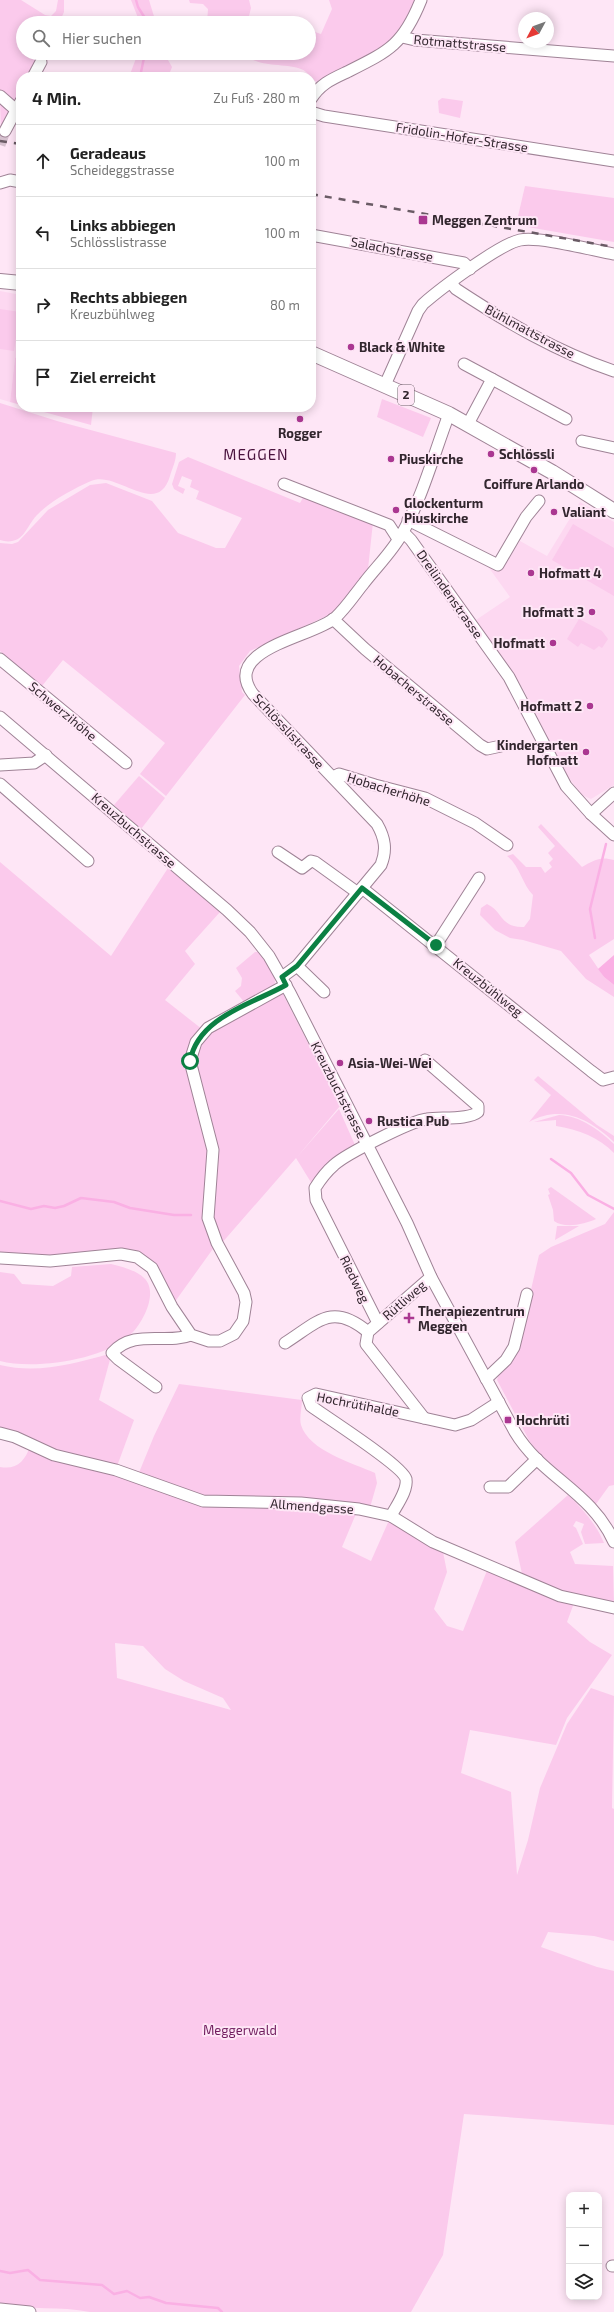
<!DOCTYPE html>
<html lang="de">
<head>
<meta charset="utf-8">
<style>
  :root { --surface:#fff; --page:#f6f6f6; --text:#222; --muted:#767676; --line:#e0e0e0 }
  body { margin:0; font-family:"Exo 2",sans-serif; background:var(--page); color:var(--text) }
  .controls { position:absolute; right:12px; bottom:12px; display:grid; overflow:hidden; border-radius:8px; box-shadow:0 2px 10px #0003 }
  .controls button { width:36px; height:36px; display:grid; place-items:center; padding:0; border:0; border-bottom:1px solid var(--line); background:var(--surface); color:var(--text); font:20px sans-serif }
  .compass { position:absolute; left:518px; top:12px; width:36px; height:36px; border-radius:50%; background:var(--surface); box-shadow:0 2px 10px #0003; rotate:229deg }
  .stop { position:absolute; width:12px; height:12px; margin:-9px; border:3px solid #0b8043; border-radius:50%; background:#fff }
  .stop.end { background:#0b8043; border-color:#fff; box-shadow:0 1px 4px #0008 }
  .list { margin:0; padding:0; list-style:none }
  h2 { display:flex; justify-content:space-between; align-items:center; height:52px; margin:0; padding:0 16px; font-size:17px }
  h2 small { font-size:13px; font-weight:400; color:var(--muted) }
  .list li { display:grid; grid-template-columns:26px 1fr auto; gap:12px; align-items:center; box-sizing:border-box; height:72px; padding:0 16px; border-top:1px solid var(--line) }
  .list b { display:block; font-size:15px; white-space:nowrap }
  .list p { margin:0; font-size:13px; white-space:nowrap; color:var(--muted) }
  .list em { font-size:13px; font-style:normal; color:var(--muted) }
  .icon { flex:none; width:22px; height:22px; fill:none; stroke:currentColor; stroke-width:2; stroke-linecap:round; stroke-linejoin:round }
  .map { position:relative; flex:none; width:614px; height:2312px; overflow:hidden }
  .search { position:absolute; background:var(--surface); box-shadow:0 2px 10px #0003; left:16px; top:16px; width:300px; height:44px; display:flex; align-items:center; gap:10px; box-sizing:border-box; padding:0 14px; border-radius:22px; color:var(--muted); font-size:15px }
  .panel { position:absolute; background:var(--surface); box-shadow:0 2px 10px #0003; left:16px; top:72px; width:300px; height:340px; border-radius:16px }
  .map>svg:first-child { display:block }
  .built { fill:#fdd8f1 }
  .green { fill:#fbcaec; fill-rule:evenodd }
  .water { fill:#fab0e4 }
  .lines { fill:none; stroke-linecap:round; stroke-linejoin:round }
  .stream { stroke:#fab0e4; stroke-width:2.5 }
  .minor-tunnel { stroke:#d5c0ce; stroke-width:11; stroke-dasharray:11 5.5; stroke-linecap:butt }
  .minor-casing { stroke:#9f8396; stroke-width:13 }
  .major-casing { stroke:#9f8396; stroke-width:16 }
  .minor { stroke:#fff; stroke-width:11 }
  .major { stroke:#fff; stroke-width:14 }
  .rail { stroke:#6a5b65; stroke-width:2.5; stroke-dasharray:7 7; stroke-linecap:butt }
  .route { stroke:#0b8043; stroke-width:5 }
  .poi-dot { fill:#aa3791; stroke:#fee6f6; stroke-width:1.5 }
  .labels { text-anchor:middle; stroke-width:4; stroke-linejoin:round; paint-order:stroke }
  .shield { fill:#fee6f6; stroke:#6f606a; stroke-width:1 }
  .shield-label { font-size:12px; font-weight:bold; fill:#32262e }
  .street-label { font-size:13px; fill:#32262e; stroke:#fee6f6 }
  .poi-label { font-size:13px; font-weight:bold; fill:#32262e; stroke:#fee6f6; text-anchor:start }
  .park-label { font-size:13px; fill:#701d5e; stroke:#fee6f6 }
  .quarter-label { font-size:15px; letter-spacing:1px; fill:#4a133e; stroke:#fee6f6 }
</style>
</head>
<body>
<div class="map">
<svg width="614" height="2312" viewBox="0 0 614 2312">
  <rect width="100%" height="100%" fill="#fee6f6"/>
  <g class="built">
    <polygon points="0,291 21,295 21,330 16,350 19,356 15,358 10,402 0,399"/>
    <polygon points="580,502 614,522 614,785 591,799 582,795 566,774 522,687 476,620 510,597 484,561 501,568 504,567 520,541 547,556"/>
  </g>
  <g class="green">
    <polygon points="0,0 21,0 45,15 51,16 56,11 58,0 64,0 64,12 59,23 23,23 23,53 42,53 30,77 21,77 21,97 13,104 0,93"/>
    <polygon points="131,0 149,0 156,23 140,23"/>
    <polygon points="189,0 249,0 251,8 249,16 244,16 241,19 241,23 207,23 208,9 203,4 190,3"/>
    <path d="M329,0H419L395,41L317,82C311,79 309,72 301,69C287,63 253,68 246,53H294L299,55L300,53H309V30L321,34L332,9Z"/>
    <polygon points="138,53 164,53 172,67 168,77 129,77"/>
    <polygon points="442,98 463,101 460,118 439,113 438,101"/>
    <polygon points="0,99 9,109 10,117 1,135"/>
    <polygon points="525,186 614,198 614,242 516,225"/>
    <polygon points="0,309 20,312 14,351 0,349"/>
    <polygon points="21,330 21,405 10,402 15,358 19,356 16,350"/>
    <polygon points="382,399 431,418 423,437 377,417"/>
    <path d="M0,403L57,421L176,453C176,461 172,469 170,476C157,519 117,470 91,481C73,489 50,501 37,515C30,522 26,534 18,539C12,542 6,542 0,540Z"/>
    <polygon points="26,407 93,407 91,425"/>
    <polygon points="188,457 300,503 304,496 373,522 368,569 333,613 250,651 239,666 242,692 245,695 166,796 140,774 165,743 63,660 42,686 0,651 0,543 12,544 18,542 48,510 90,485 106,483 152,501 178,533 216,548 225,548 242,518 196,499 199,491 190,487 192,480 182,476 178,486 185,489 183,494 174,489 172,484 179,462"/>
    <polygon points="573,524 614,548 614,596 552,560"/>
    <polygon points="579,619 602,631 608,639 602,648 599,646 594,650 581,643 578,647 567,639"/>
    <polygon points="139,776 165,798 141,829 114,805"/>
    <path d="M541,824L582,867C594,860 600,856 614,860V939L589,955L604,977L614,985V997L586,979L561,951L523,940L510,938L495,930L480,915L481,908L487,904C503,911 500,928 524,927L530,919L533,895C522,884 520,866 507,856L513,854L526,867H541L545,873L552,867L549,863L553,859L548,853L555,846L538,827Z"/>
    <polygon points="0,862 111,956 168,868 220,912 185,951 195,964 165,1000 207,1033 281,990 340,1106 297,1157 339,1109 355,1145 336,1157 312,1184 296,1158 221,1244 215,1246 174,1303 147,1259 0,1256"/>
    <path d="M255,952H258C264,960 279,976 274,986L245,1003L235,991L241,986L242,978L236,968Z"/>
    <path d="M538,1076L597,1125L614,1136V1142C590,1119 561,1104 529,1122L551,1095L534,1080Z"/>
    <path d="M559,1115C581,1116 599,1130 614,1144V1153C600,1138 578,1129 556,1126V1120L534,1122Z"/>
    <path d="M551,1187L596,1219C585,1224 565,1229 554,1221L553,1210L548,1195L550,1194L548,1189Z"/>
    <polygon points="614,1212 614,1485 609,1486 596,1504 539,1453 530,1442 497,1380 501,1367 521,1333 539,1255 551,1247 605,1224"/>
    <polygon points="557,1226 579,1226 555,1240"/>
    <path d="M111,1264C122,1267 136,1270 144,1278C160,1293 141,1326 128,1337C101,1360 34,1370 0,1361V1272L14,1274L22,1284L53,1286L71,1276L72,1267Z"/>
    <path d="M109,1354L111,1356L99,1400L134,1420L116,1469L60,1454L0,1432V1365C37,1374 73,1364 109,1354Z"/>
    <path d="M179,1384L302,1400C302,1408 299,1418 301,1425C309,1451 353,1463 375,1473L377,1483L369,1511L358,1509L342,1547L371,1561L390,1518L443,1552L447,1572L434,1609L447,1626L463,1631L488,1568L574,1603L567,1622L590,1642L612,1655L567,1718L556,1745L470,1730L461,1773L511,1792L517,1875L528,1840L540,1788L567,1724L591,1688L614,1696L612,1808L614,1809V1941L594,1936L548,1932L541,1947L597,1967L614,1971V2125L464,2114L443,2255L411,2312H90C60,2306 30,2310 0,2305V1467C17,1470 25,1461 30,1446L138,1475L154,1436ZM115,1643L143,1646L165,1669L184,1681L223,1698L231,1710L117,1678Z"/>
    <path d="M568,1495C584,1510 596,1524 604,1543L585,1544L581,1532L584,1524L576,1521L573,1526L576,1528L583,1544L570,1552L575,1564L613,1566L614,1605L585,1600L523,1578L515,1542Z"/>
  </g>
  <polygon class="water" points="614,955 614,985 604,977 598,969"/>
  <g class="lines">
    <g class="stream">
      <polyline points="136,0 138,7 148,23"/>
      <polyline points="140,77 145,53"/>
      <polyline points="595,938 590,909 606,844"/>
      <polyline points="551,1159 571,1173 588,1195 614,1209"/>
      <polyline points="0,1201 31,1209 44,1206 55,1208 64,1206 81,1198 114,1202 130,1208 174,1215 191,1215"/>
      <polyline points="0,2271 10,2273 28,2270 40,2280 102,2285 114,2294 127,2291 140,2298 149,2297 166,2303 218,2308 222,2312"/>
    </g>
    <polyline class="minor-tunnel" points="0,145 5,131"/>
    <defs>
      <g id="minor">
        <polyline points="402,37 415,40 614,56"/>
        <polyline points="33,77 41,62"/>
        <polyline points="0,96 16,110"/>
        <path d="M311,99C320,84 332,79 347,72C389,51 403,45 421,0"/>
        <polyline points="311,112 324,116 614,161"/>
        <polyline points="5,131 21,101"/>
        <polyline points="0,183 10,180 21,182"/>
        <polyline points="311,235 464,263 470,269"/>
        <path d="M451,283L456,289C506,322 557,352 614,371"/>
        <polyline points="464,364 492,379"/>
        <path d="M385,385L418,311L423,304C440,289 500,244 520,240C539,236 592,250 614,254"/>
        <polyline points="468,424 492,379 566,419"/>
        <polyline points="582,441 614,448"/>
        <polyline points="284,484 389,525 398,539"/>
        <polyline points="408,520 498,565 526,517 539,501"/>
        <polyline points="403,532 411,540 509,677 566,786 591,814 614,835"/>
        <polyline points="333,619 365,649 480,745 487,749 501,746"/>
        <polyline points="0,659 126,763"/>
        <path d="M0,717L227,910L250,932L269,956L290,993L407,1223L431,1277L515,1432C542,1477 591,1491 614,1542"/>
        <polyline points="0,765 34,763 46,755"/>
        <polyline points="333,777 339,774 375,785 425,798 475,823 507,845"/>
        <polyline points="0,784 88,861"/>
        <polyline points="591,814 614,793"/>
        <polyline points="278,852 302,868 311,861 315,862 358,893"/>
        <polyline points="362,888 591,1071 603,1080 614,1077"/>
        <polyline points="436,945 479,878"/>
        <polyline points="297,966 324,992"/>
        <path d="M282,977L297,966L381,865C387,850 385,838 377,824L253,694C220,649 313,637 335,618C346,608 355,594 364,583C377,566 393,551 403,532C422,498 435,451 449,414"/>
        <polyline points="0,1258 50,1261 121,1254 137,1257 152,1268 172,1307 191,1335 209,1341 220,1341 234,1334 243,1321 246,1302 244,1293 217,1243 208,1218 213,1150 190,1061 196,1042 208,1028 286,985"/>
        <path d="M378,1323L316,1200L315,1188C320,1180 327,1171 334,1165C346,1154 411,1121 427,1119C440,1117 469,1120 478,1112V1106L425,1060"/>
        <path d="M285,1343C318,1322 332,1302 368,1332"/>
        <polyline points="486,1379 506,1360 514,1347 527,1294"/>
        <path d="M156,1387L118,1359L112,1353C134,1328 167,1345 191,1335"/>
        <polyline points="424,1418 366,1344 368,1332 431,1277"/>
        <polyline points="0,1433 15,1437 54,1455 116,1470 203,1501 301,1503 359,1509 391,1516 433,1542 560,1596 614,1608"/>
        <polyline points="490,1487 508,1487 537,1459"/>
        <path d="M391,1516C396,1506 408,1491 406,1479C403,1466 326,1417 311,1406L308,1398L316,1394L455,1425L471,1420L499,1402"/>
        <polyline points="612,2266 614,2266"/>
        <polyline points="0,2309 30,2312"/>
      </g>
      <g id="major">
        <polyline points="0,281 21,283"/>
        <polyline points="311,353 449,414 552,472 614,511"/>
      </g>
    </defs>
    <use href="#minor" class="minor-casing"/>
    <use href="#major" class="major-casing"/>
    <use href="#minor" class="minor"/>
    <use href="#major" class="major"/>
    <g class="rail">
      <polyline points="0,141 21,144"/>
      <polyline points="311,194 614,247"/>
    </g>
  </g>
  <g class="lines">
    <path class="route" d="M190,1061C198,1017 252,1004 286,985L282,977L297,966L362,888L436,945"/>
  </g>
  <g class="poi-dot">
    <rect x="418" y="215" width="10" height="10" rx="2"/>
    <circle cx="351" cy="347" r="4"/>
    <circle cx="300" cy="419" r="4"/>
    <circle cx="491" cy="454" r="4"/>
    <circle cx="391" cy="459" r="4"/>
    <circle cx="534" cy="470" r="4"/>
    <circle cx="396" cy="510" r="4"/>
    <circle cx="554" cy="512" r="4"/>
    <circle cx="531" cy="573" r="4"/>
    <circle cx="592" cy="612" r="4"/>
    <circle cx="553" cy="643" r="4"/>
    <circle cx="590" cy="706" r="4"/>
    <circle cx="586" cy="752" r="4"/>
    <circle cx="340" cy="1063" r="4"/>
    <circle cx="369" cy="1121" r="4"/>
    <path d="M407 1312h4v4h4v4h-4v4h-4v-4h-4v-4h4z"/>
    <rect x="504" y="1416" width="8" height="8" rx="2"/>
  </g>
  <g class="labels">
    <rect class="shield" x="398" y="385" width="16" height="20" rx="3"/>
    <g class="shield-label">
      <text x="406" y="399">2</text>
    </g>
    <g class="street-label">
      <text transform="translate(460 43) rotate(5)" y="5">Rotmattstrasse</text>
      <text transform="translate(462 137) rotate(9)" y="5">Fridolin-Hofer-Strasse</text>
      <text transform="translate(392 249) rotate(11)" y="5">Salachstrasse</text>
      <text transform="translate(530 331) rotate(28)" y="5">Bühlmattstrasse</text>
      <text transform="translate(450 594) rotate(55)" y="5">Dreilindenstrasse</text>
      <text transform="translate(414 690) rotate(40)" y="5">Hobacherstrasse</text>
      <text transform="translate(63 711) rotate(40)" y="5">Schwerzihöhe</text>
      <text transform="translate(289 731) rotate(47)" y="5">Schlösslistrasse</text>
      <text transform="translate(389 789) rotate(17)" y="5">Hobacherhöhe</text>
      <text transform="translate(134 830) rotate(41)" y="5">Kreuzbuchstrasse</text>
      <text transform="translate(488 987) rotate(39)" y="5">Kreuzbühlweg</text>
      <text transform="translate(339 1090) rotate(63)" y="5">Kreuzbuchstrasse</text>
      <text transform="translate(355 1279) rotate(64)" y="5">Riedweg</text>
      <text transform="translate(404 1300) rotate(-41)" y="5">Rütliweg</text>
      <text transform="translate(358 1404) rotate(11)" y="5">Hochrütihalde</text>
      <text transform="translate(312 1506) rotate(4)" y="5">Allmendgasse</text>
    </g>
    <g class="poi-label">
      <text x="432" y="225">Meggen Zentrum</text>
      <text x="359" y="352">Black &amp; White</text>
      <text x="300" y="438" text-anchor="middle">Rogger</text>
      <text x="499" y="459">Schlössli</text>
      <text x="399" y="464">Piuskirche</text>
      <text x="534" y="489" text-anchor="middle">Coiffure Arlando</text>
      <text x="404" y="508">Glockenturm<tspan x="404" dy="15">Piuskirche</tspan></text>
      <text x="562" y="517">Valiant</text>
      <text x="539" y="578">Hofmatt 4</text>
      <text x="584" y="617" text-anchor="end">Hofmatt 3</text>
      <text x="545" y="648" text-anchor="end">Hofmatt</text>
      <text x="582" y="711" text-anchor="end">Hofmatt 2</text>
      <text x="578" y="750" text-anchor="end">Kindergarten<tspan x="578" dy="15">Hofmatt</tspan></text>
      <text x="348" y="1068">Asia-Wei-Wei</text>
      <text x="377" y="1126">Rustica Pub</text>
      <text x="418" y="1316">Therapiezentrum<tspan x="418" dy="15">Meggen</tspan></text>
      <text x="516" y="1425">Hochrüti</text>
    </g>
    <g class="park-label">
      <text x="240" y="2035">Meggerwald</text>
    </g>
    <g class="quarter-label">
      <text x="256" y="460">MEGGEN</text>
    </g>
  </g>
</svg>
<div class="controls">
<button>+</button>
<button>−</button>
<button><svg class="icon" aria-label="layers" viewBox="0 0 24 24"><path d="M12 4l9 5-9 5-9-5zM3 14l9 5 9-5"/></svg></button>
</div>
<svg class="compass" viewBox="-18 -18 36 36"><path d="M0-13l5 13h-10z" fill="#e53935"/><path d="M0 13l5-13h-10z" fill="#767676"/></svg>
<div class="stop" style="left:190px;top:1061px"></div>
<div class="stop end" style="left:436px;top:945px"></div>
<div class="search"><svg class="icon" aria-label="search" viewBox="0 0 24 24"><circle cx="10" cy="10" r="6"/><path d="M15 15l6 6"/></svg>Hier suchen</div>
<section class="panel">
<h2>4 Min.<small>Zu Fuß · 280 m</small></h2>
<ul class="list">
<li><svg class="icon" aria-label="ahead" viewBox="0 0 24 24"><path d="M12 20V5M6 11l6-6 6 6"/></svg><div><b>Geradeaus</b><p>Scheideggstrasse</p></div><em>100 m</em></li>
<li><svg class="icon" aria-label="left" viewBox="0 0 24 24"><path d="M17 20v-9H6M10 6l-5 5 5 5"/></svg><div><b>Links abbiegen</b><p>Schlösslistrasse</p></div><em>100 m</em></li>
<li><svg class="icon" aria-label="right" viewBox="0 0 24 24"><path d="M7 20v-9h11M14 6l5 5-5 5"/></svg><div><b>Rechts abbiegen</b><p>Kreuzbühlweg</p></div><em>80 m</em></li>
<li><svg class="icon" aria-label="arrive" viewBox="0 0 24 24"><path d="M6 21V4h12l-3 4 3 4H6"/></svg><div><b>Ziel erreicht</b></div></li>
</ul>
</section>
</div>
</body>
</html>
